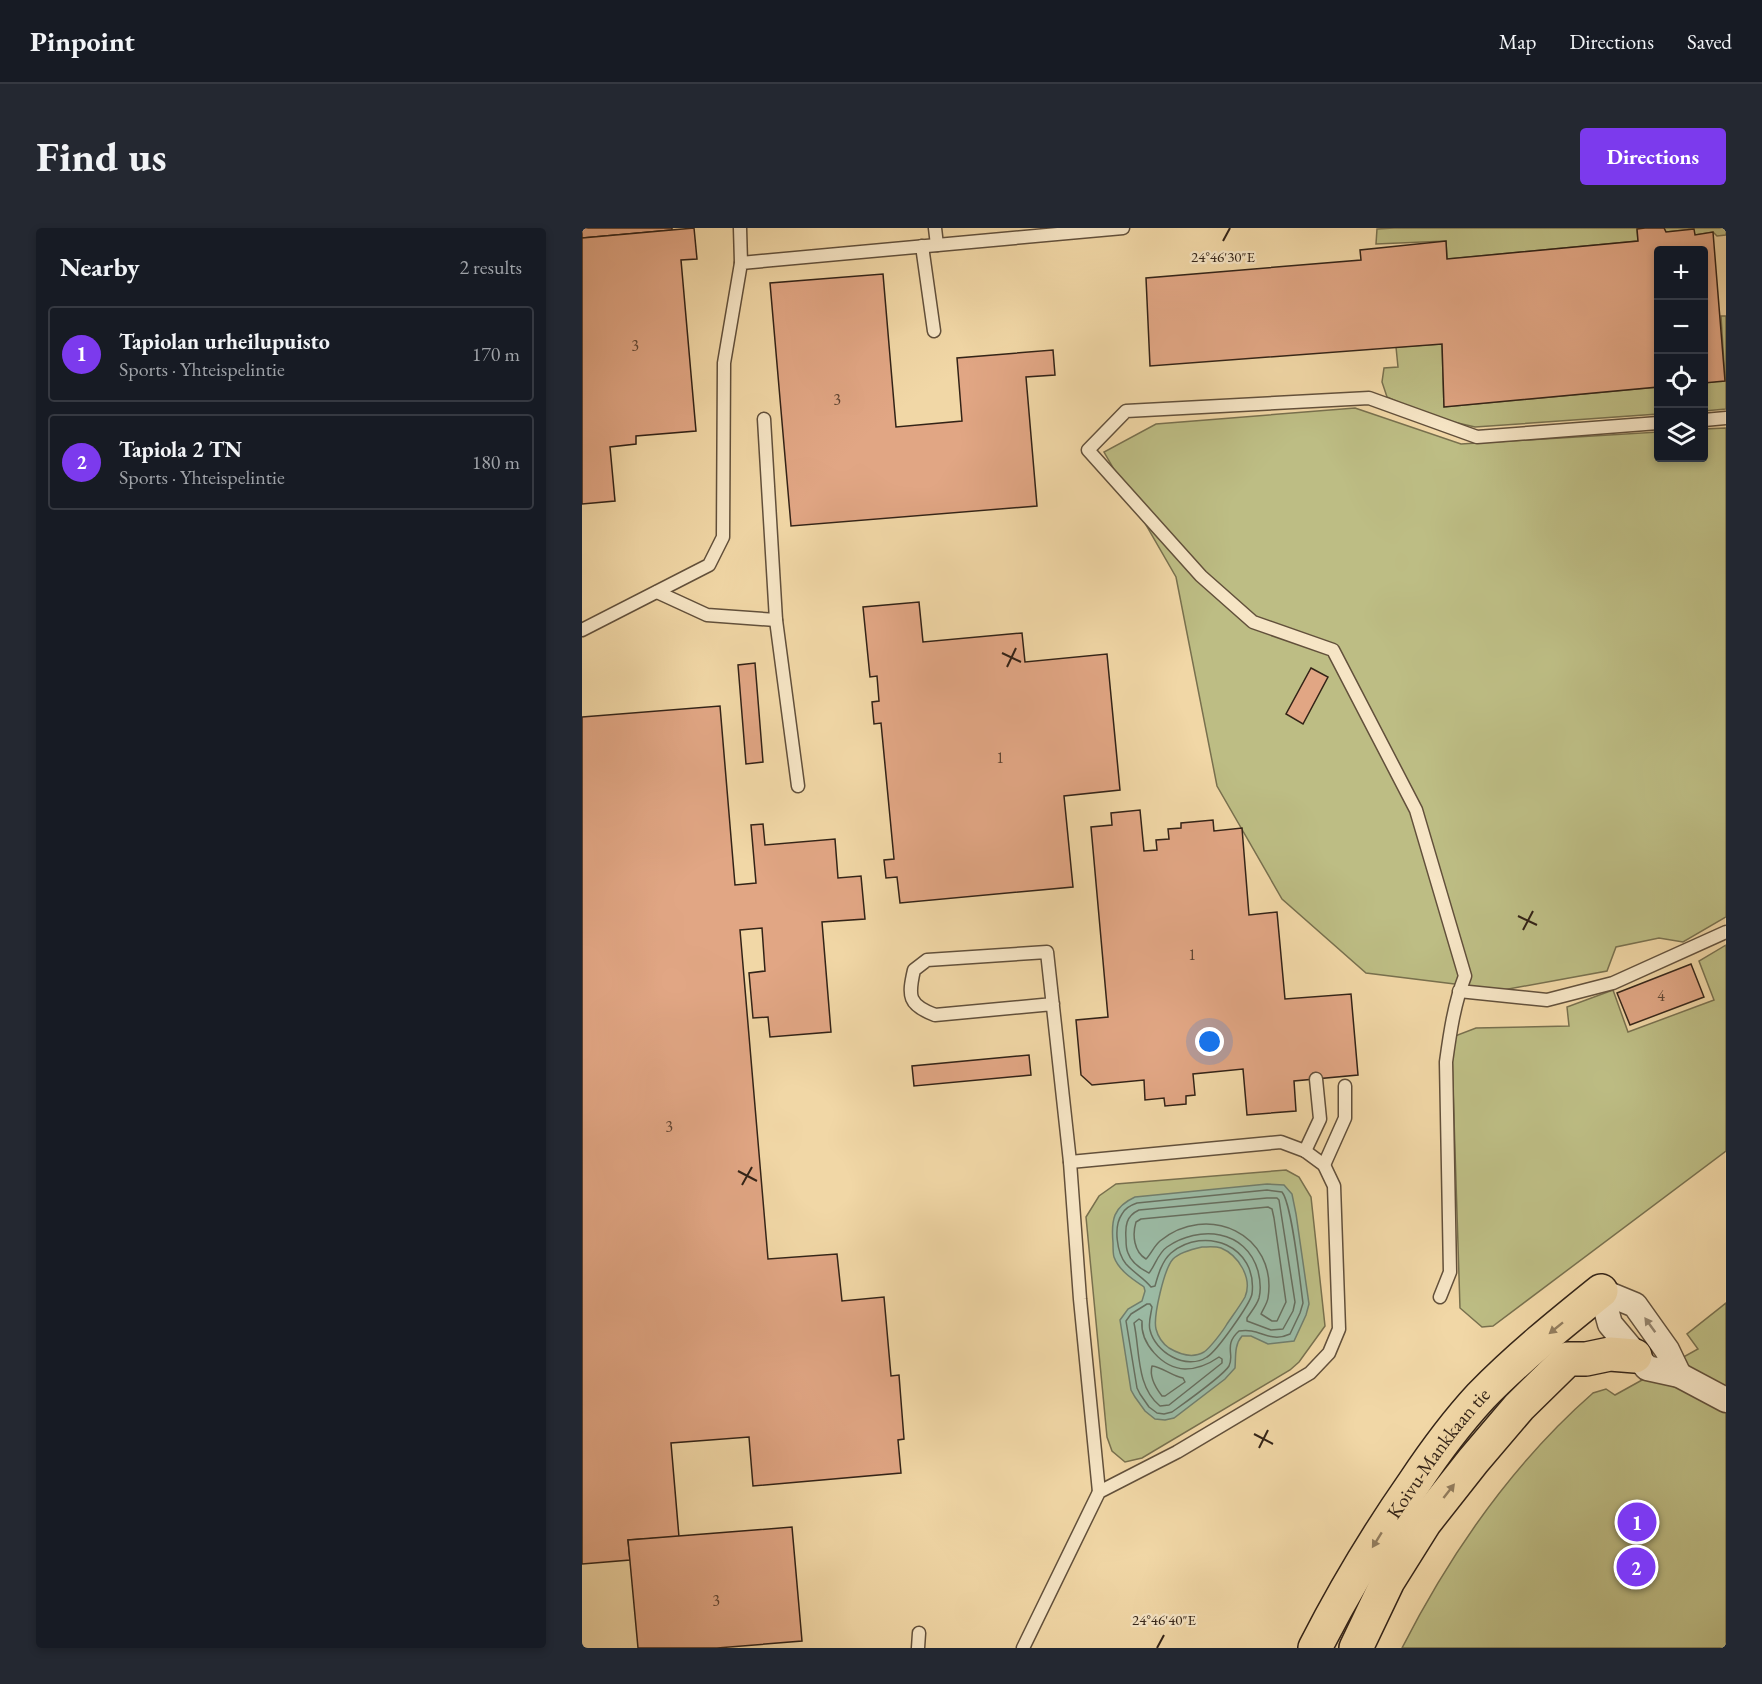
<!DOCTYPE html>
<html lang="en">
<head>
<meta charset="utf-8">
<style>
  :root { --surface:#171b24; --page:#242831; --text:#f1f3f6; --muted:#9ea1a6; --line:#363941; --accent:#7c3aed }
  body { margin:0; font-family:"EB Garamond",serif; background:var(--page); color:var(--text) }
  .controls { position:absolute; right:18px; top:18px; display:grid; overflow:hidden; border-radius:6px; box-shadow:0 3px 9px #0003 }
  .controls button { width:54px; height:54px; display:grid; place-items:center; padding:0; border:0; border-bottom:2px solid var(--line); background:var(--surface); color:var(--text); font:30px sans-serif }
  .you { position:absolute; left:628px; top:814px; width:21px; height:21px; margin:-15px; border:4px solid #fff; border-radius:50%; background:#1a73e8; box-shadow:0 0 0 9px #1a73e833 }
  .badge { display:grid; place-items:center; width:39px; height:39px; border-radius:50%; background:var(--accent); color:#fff; font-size:20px; font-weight:700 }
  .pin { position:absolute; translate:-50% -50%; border:3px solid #fff; box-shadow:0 2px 6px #0006 }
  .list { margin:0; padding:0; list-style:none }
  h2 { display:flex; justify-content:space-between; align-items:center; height:78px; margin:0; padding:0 24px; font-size:26px }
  h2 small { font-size:20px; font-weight:400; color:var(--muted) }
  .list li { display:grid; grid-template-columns:39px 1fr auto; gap:18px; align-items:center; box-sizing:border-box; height:96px; margin:0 12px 12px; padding:0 12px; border:2px solid var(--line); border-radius:6px }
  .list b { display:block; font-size:22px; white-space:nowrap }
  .list p { margin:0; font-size:20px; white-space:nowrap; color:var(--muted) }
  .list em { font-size:20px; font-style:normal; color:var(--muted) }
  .icon { flex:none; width:33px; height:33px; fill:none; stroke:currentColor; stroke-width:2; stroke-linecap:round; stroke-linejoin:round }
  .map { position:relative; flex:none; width:1144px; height:1420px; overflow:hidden; border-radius:6px }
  header { display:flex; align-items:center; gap:36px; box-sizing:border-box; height:84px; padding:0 30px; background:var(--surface); border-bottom:2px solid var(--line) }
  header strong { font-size:28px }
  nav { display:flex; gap:33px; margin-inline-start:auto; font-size:21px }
  .intro { display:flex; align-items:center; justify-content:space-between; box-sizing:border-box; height:144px; padding:0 36px }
  h1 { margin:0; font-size:42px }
  .button { padding:15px 27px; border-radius:6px; background:var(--accent); color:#fff; font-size:21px; font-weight:700 }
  main { display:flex; gap:36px; padding:0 36px }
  aside { flex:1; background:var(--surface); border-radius:6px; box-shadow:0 3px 9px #0003 }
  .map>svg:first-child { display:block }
  .green { fill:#bdbd84; stroke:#78704e; stroke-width:1.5 }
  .water { fill:#9bbaa4; stroke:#717e6c; stroke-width:1.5; fill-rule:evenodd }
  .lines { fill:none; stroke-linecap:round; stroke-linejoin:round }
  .shore { stroke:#676e5e; stroke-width:1.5 }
  .building { fill:#e1a684; stroke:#332317; stroke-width:1.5 }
  .service-casing { stroke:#62503b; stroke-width:15 }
  .minor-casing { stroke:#62503b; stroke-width:27 }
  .primary-casing { stroke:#332317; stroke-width:36 }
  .service { stroke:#f6e5c5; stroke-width:12 }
  .minor { stroke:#f6e5c5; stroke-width:24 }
  .primary { stroke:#f1d7a6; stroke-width:33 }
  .oneway { fill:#94846e }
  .oneway2 { fill:#927d5e }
  .ticks { fill:none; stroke:#332317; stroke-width:2 }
  .labels { text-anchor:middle; stroke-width:4.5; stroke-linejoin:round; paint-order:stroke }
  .number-label { font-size:16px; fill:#5e4432 }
  .street-label { font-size:20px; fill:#332317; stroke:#f6e5c5 }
  .ticks-label { font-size:15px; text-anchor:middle; fill:#332317; stroke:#f6e5c5; stroke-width:4.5; stroke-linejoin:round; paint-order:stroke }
</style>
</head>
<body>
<header>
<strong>Pinpoint</strong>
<nav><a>Map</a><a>Directions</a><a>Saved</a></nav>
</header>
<div class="intro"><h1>Find us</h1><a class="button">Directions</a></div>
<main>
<aside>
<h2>Nearby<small>2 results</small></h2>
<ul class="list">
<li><span class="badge">1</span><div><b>Tapiolan urheilupuisto</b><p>Sports · Yhteispelintie</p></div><em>170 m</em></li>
<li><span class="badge">2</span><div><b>Tapiola 2 TN</b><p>Sports · Yhteispelintie</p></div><em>180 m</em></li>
</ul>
</aside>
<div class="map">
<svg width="1144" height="1420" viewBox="0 0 1144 1420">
  <rect width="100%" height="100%" fill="#f1d7a6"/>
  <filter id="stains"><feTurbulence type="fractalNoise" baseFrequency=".00333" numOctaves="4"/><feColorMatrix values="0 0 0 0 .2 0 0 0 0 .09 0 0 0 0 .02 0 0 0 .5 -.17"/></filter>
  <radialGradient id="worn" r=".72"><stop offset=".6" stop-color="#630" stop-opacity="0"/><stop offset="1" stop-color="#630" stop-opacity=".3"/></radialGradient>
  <g class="green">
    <polygon points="812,0 1063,0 1055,2 1056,13 865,31 864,13 794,16 795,1"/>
    <polygon points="1082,0 1144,0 1144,7 1135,8 1131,4 1113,7 1111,1 1084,4"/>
    <polygon points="1139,88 1144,88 1144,181 1122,183 1122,155 1143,152"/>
    <polygon points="860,116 862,179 1076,159 1076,186 893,199 850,189 805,169 800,154 802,140 816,139 814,119"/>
    <polygon points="773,180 879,216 1076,204 1076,230 1122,230 1122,201 1144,200 1144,689 1101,714 1077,710 1034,719 1025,743 921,762 784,745 700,671 635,558 594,349 522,224 574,196"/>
    <polygon points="1144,717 1144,923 911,1098 900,1099 878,1080 870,827 873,808 894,800 987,798 985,779 1031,762 1046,804 1132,772 1117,733"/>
    <polygon points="704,942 717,949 729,969 743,1098 717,1134 708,1142 560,1230 543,1234 530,1223 525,1209 504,989 517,968 534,956"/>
    <path d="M1144,1075V1420H820C869,1324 930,1236 1011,1165L1024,1161L1033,1167L1116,1121L1105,1106Z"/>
  </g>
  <path class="water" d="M685,956L702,957L710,966L714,986L727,1076L724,1087L712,1113L686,1116L669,1108H660C652,1117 654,1129 653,1140L643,1151L592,1190L583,1192L573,1191L563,1183L553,1169L549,1162L538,1092L546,1081L560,1073L563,1063L562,1059C552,1052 537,1043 532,1029C531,1026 531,1019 531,1015C529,992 531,979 553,969ZM620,1019C626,1019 633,1018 639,1020C656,1027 671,1050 663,1069C658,1078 651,1087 645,1096C641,1103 628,1120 622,1124C610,1131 597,1126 587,1120C580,1115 576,1109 574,1101C571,1089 582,1041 591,1031C598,1024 611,1021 620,1019Z"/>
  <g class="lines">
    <g class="shore">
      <path d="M685,962L700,964C710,976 718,1054 721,1075L718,1085L708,1106C687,1116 678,1099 657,1103C641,1117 653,1127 647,1138C641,1148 601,1176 590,1184L582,1186L575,1185L567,1179L558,1166L555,1160L544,1093L549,1086L565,1076H568L570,1079C569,1086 566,1095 568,1102C573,1124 604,1143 625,1129C635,1123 668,1076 670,1066C676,1018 623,997 589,1025C580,1033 576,1047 573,1058L569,1059C562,1050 552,1045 544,1036C535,1025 531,999 540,986C543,980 549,977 555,975Z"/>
      <path d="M685,970H695L697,972L713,1074L711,1083L701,1101L689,1102L665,1093V1090C669,1084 675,1077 677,1070C679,1062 678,1051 676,1043C664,1001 617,997 585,1019C576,1025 573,1038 567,1045C559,1041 549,1034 546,1025C544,1021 544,1015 544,1011C543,998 544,988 557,982Z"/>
      <path d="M686,979L690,981L692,990L704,1074L695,1093H690L679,1086C681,1081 685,1076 686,1070C696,1006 625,974 578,1013C572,1018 569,1026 564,1031C552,1024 550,1007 554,994L559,991Z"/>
      <path d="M557,1091L560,1093C558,1115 580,1140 603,1141C617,1141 627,1136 637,1129L640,1131V1135L587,1177L578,1178C554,1159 558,1122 552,1095Z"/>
      <path d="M570,1138C580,1139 590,1148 601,1150L603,1154L583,1168H580C573,1159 567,1149 570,1138Z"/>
    </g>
  </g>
  <g class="building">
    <polygon points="0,0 90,0 90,2 0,10"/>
    <polygon points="112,0 115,31 99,32 114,203 54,208 54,216 28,219 33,273 0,276 0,10"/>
    <polygon points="1063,0 1082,0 1084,4 1112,1 1113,7 1131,4 1143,153 1122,155 1122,22 1076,22 1076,159 862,179 860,116 568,138 564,50 779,32 778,22 864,13 865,31 1056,13 1055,1"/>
    <polygon points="301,46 314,199 380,193 375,130 471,122 473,147 444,149 455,278 209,298 188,55"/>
    <polygon points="337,374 341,414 440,405 443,434 525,426 538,562 482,568 491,659 318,675 315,649 304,650 302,632 312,631 299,495 292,496 290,474 297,473 295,448 288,449 281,379"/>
    <polygon points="173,435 181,534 164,536 156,437"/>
    <polygon points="729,440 746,449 721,496 704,486"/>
    <polygon points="138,478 153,657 174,655 169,597 181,596 183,617 253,611 256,650 279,648 283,691 240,694 249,804 188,809 186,789 171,790 167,745 183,743 180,700 158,702 186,1031 255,1026 260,1073 302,1069 309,1148 317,1147 322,1211 316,1212 319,1245 171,1258 167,1209 89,1215 97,1309 46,1312 48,1332 0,1336 0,489"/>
    <polygon points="558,582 562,623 575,622 574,612 587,611 586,601 599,600 599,595 631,592 632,603 660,600 667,687 695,684 703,771 769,766 776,847 712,853 714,883 665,887 661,841 611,846 613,867 604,868 604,876 583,878 582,870 563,872 562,852 510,857 499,847 494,792 526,789 509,599 530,597 529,585"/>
    <polygon points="1109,736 1122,769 1048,797 1035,765"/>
    <polygon points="447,827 449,847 332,858 330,838"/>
    <polygon points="210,1299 220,1413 135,1420 56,1420 46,1312"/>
  </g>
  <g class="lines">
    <defs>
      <g id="service">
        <polyline points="158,0 159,35"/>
        <polyline points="353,0 355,17"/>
        <polyline points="340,18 352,103"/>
        <polyline points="182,191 194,392 216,558"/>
        <polyline points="1122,192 1144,190"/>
        <polyline points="75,364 125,387 194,392"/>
        <polyline points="0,402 127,337 141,309 142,135 159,35 541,0"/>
        <polyline points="877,763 965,772 1031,755 1144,704"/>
        <path d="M471,776L353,787C326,777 326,768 332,742L345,732L465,724L488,934L498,1071L517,1264"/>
        <polyline points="723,923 738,891 734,851"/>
        <polyline points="742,937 763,890 763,858"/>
        <path d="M858,1069L868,1044L864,834C868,805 872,776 883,748L834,582L751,422L671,394L619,348L506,222L544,183L787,170L895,209L1076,195"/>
        <polyline points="336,1420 337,1405"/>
        <polyline points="441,1420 517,1264 595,1224 728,1145 747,1125 757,1101 752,958 742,937 723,923 699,914 488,934"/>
      </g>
      <g id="minor">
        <polyline points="1019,1063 1028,1096 1065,1140 1097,1147 1144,1172"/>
        <polyline points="1019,1063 1053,1077 1085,1122 1097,1147"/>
      </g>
      <g id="primary">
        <path id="s1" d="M733,1420C762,1363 795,1308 832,1255C852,1225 874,1195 899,1168C936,1130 978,1096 1019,1063"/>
        <polyline points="774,1420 806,1353 843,1294 891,1233 937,1179 986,1131 1004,1131 1028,1126 1053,1128"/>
      </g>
    </defs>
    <use href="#service" class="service-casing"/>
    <use href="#minor" class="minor-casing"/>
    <use href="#primary" class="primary-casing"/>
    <use href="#service" class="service"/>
    <use href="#minor" class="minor"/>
    <use href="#primary" class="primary"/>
  </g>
  <defs><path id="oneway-solid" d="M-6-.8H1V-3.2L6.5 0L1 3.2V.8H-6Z" transform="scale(1.5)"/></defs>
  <use class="oneway" href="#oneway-solid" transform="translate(1068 1097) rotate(-126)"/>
  <g class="oneway2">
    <use href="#oneway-solid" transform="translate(974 1100) rotate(141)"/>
    <use href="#oneway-solid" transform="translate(867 1263) rotate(-52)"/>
    <use href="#oneway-solid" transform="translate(795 1312) rotate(122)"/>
  </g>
  <path class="ticks" d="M641,13L648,0M420,425L439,434M425,439L434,420M936,688L955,697M941,702L951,683M156,943L175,953M160,957L170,939M672,1206L691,1216M677,1220L686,1202M575,1420L582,1407"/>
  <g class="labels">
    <g class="number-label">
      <text x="53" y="123">3</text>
      <text x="255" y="177">3</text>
      <text x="418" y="535">1</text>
      <text x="610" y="732">1</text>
      <text x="1079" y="773">4</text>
      <text x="87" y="904">3</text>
      <text x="134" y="1378">3</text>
    </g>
    <g class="street-label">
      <text dy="7" stroke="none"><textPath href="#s1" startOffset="231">Koivu-Mankkaan tie</textPath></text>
    </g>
  </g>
  <g class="ticks-label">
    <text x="641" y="34">24°46'30"E</text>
    <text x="582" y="1397">24°46'40"E</text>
  </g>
  <rect width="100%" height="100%" filter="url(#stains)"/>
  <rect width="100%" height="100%" fill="url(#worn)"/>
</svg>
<div class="controls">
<button>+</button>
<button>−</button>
<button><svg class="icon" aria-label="locate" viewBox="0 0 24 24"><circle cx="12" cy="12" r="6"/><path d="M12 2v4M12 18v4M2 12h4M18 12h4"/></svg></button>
<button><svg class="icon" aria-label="layers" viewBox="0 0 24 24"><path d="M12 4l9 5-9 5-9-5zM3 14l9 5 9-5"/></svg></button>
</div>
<div class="you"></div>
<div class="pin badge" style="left:1055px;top:1294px">1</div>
<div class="pin badge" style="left:1054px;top:1339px">2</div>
</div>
</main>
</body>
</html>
